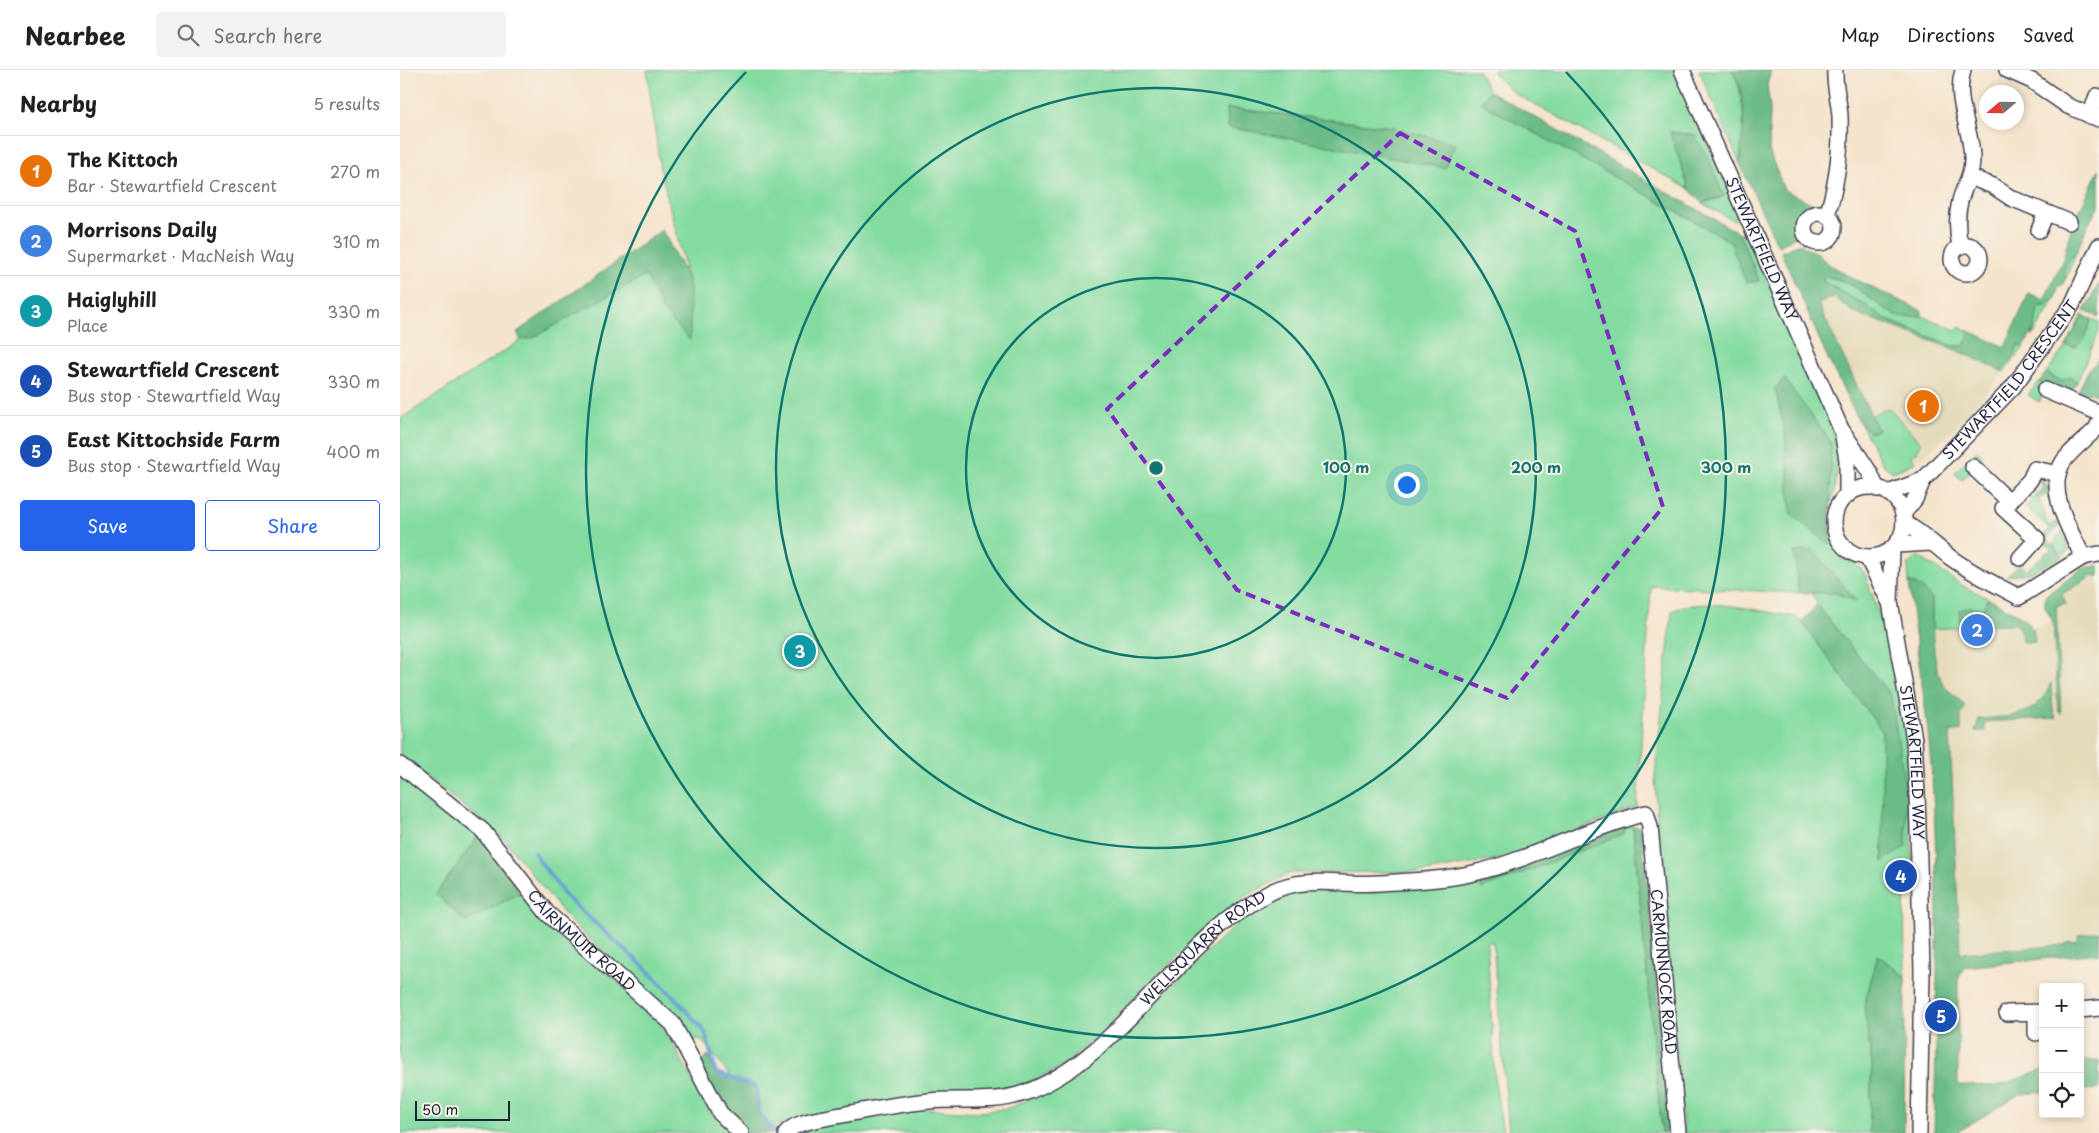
<!DOCTYPE html>
<html lang="en">
<head>
<meta charset="utf-8">
<style>
  :root { --surface:#fff; --page:#f2f2f2; --text:#202124; --muted:#757577; --line:#e0e0e0; --accent:#2563eb }
  body { margin:0; font-family:"Playpen Sans",sans-serif; background:var(--page); color:var(--text) }
  .controls { position:absolute; right:15px; bottom:15px; display:grid; overflow:hidden; border-radius:5px; box-shadow:0 2px 8px #0003 }
  .controls button { width:45px; height:45px; display:grid; place-items:center; padding:0; border:0; border-bottom:1px solid var(--line); background:var(--surface); color:var(--text); font:25px sans-serif }
  .compass { position:absolute; left:1579px; top:15px; width:45px; height:45px; border-radius:50%; background:var(--surface); box-shadow:0 2px 8px #0003; rotate:250deg }
  .scale { position:absolute; left:15px; bottom:12px; width:95px; box-sizing:border-box; padding-left:5px; border:2px solid #22223b; border-top:0; font-size:14px; line-height:18px; white-space:nowrap; color:#22223b; -webkit-text-stroke:4px #f7f3e8; paint-order:stroke }
  .you { position:absolute; left:1006px; top:414px; width:18px; height:18px; margin:-12px; border:4px solid #fff; border-radius:50%; background:#1a73e8; box-shadow:0 0 0 8px #1a73e833 }
  .badge { display:grid; place-items:center; width:32px; height:32px; border-radius:50%; background:var(--accent); color:#fff; font-size:16px; font-weight:700 }
  .pin { position:absolute; translate:-50% -50%; border:2px solid #fff; box-shadow:0 1px 5px #0006 }
  .list { margin:0; padding:0; list-style:none }
  h2 { display:flex; justify-content:space-between; align-items:center; height:65px; margin:0; padding:0 20px; font-size:21px }
  h2 small { font-size:16px; font-weight:400; color:var(--muted) }
  .list li { display:grid; grid-template-columns:32px 1fr auto; gap:15px; align-items:center; box-sizing:border-box; height:70px; padding:0 20px; border-top:1px solid var(--line) }
  .list b { display:block; font-size:19px; white-space:nowrap }
  .list p { margin:0; font-size:16px; white-space:nowrap; color:var(--muted) }
  .list em { font-size:16px; font-style:normal; color:var(--muted) }
  .actions { display:flex; gap:10px; padding:15px 20px }
  .actions a { flex:1; padding:11px 0; border:1px solid var(--accent); border-radius:5px; text-align:center; font-size:18px; color:var(--accent) }
  .actions .main { background:var(--accent); color:#fff }
  .icon { flex:none; width:28px; height:28px; fill:none; stroke:currentColor; stroke-width:2; stroke-linecap:round; stroke-linejoin:round }
  .map { position:relative; flex:none; width:1699px; height:1063px; overflow:hidden }
  header { display:flex; align-items:center; gap:30px; box-sizing:border-box; height:70px; padding:0 25px; background:var(--surface); border-bottom:1px solid var(--line) }
  header strong { font-size:24px }
  nav { display:flex; gap:28px; margin-inline-start:auto; font-size:18px }
  .search { width:350px; height:45px; background:var(--page); display:flex; align-items:center; gap:12px; box-sizing:border-box; padding:0 18px; border-radius:5px; color:var(--muted); font-size:19px }
  main { display:flex }
  aside { flex:1; background:var(--surface) }
  .map>svg:first-child { display:block }
  .built { fill:#e5dbba }
  .green { fill:#83dba0; stroke:#527e6e; fill-rule:evenodd }
  .forest { fill:#6abb86; stroke:#466e60 }
  .lines { fill:none; stroke-linecap:round; stroke-linejoin:round }
  .stream { stroke:#689dd4; stroke-width:4 }
  .minor-casing { stroke:#423f51; stroke-width:18 }
  .minor { stroke:#fff; stroke-width:15 }
  .marked { fill:none; stroke:#7b2cbf; stroke-width:4; stroke-dasharray:10 6; stroke-linejoin:round }
  .ring { fill:none; stroke:#0f766e; stroke-width:2.5 }
  .labels { text-anchor:middle; stroke-width:4; stroke-linejoin:round; paint-order:stroke }
  .street-label { font-size:15px; fill:#22223b; stroke:#f7f3e8 }
  .centre { fill:#0f766e; stroke:#f7f3e8; stroke-width:2.5 }
  .ring-label { font-size:15px; text-anchor:middle; font-weight:bold; fill:#0f766e; stroke:#f7f3e8; stroke-width:4; stroke-linejoin:round; paint-order:stroke }
</style>
</head>
<body>
<header>
<strong>Nearbee</strong>
<div class="search"><svg class="icon" aria-label="search" viewBox="0 0 24 24"><circle cx="10" cy="10" r="6"/><path d="M15 15l6 6"/></svg>Search here</div>
<nav><a>Map</a><a>Directions</a><a>Saved</a></nav>
</header>
<main>
<aside>
<h2>Nearby<small>5 results</small></h2>
<ul class="list">
<li><span class="badge" style="background:#e8710a">1</span><div><b>The Kittoch</b><p>Bar · Stewartfield Crescent</p></div><em>270 m</em></li>
<li><span class="badge" style="background:#3f7fe0">2</span><div><b>Morrisons Daily</b><p>Supermarket · MacNeish Way</p></div><em>310 m</em></li>
<li><span class="badge" style="background:#0f9aa8">3</span><div><b>Haiglyhill</b><p>Place</p></div><em>330 m</em></li>
<li><span class="badge" style="background:#1a4fb4">4</span><div><b>Stewartfield Crescent</b><p>Bus stop · Stewartfield Way</p></div><em>330 m</em></li>
<li><span class="badge" style="background:#1a4fb4">5</span><div><b>East Kittochside Farm</b><p>Bus stop · Stewartfield Way</p></div><em>400 m</em></li>
</ul>
<div class="actions"><a class="main">Save</a><a>Share</a></div>
</aside>
<div class="map">
<svg width="1699" height="1063" viewBox="0 0 1699 1063">
  <rect width="100%" height="100%" fill="#f7f3e8"/>
  <filter id="ink" filterUnits="userSpaceOnUse"><feTurbulence type="fractalNoise" baseFrequency=".02" numOctaves="2"/><feDisplacementMap in="SourceGraphic" scale="10" xChannelSelector="R" yChannelSelector="G"/><feConvolveMatrix kernelMatrix="1 2 1 2 8 2 1 2 1" color-interpolation-filters="sRGB"/></filter>
  <filter id="wash" filterUnits="userSpaceOnUse"><feTurbulence type="fractalNoise" baseFrequency=".0096" numOctaves="4" result="noise"/><feDisplacementMap in="SourceGraphic" scale="20" xChannelSelector="R" yChannelSelector="G"/><feGaussianBlur stdDeviation="1.12" result="paint"/><feColorMatrix in="noise" values="0 0 0 0 0 0 0 0 0 0 0 0 0 0 0 0 0 1.4 0 .05"/><feComposite in="paint" operator="in"/></filter>
  <g filter="url(#wash)">
    <rect width="100%" height="100%" fill="#f5e4cc"/>
    <g class="built">
      <polygon points="1434,227 1453,242 1561,282 1604,302 1550,363 1516,392 1480,365 1471,346 1418,234"/>
      <polygon points="1693,506 1699,506 1699,861 1687,862 1678,871 1668,872 1664,875 1560,883 1550,662 1561,661 1563,632 1544,616 1541,610 1532,559 1565,557 1565,551 1579,550 1579,554 1615,554 1635,572 1633,558 1653,552 1658,640 1660,643 1656,536 1662,524"/>
    </g>
    <g class="green">
      <path d="M247,0H701L702,2L717,0H1078L1089,21L1081,33L1330,171L1359,210L1339,163H1347L1430,348C1438,379 1440,405 1430,436L1429,419L1375,319L1385,361L1391,444L1430,474V462L1440,478L1464,502L1491,577L1502,631L1508,693L1513,806L1508,807L1504,818L1505,907L1478,885L1464,936L1472,994L1469,1063H1284L1258,779L1255,705L1272,541C1304,525 1361,542 1396,547L1402,552L1482,661L1483,791L1506,775L1491,626L1417,535L1412,523H1436L1456,531L1394,482L1399,523L1251,516L1237,737L1104,788L1025,802L890,803L845,826L794,870L700,964L663,996L633,1011L597,1023L414,1046L370,1058L301,969L293,970L274,947L169,850L102,767L0,686V349L121,270L132,268L246,204L263,241L290,218L260,98ZM827,38L992,57L1045,97L828,57Z"/>
      <polygon points="1093,0 1274,0 1338,140 1334,151 1302,133 1323,127 1295,65 1270,62 1289,119 1114,23 1095,5"/>
      <path d="M1299,0H1332C1348,30 1343,61 1340,94Z"/>
      <polygon points="1675,186 1666,208 1663,202 1670,187"/>
      <polygon points="1428,206 1459,219 1501,247 1522,246 1557,260 1559,257 1571,262 1564,276 1554,276 1487,250 1465,235 1424,212 1421,207"/>
      <polygon points="1656,228 1632,267 1638,236 1646,236"/>
      <polygon points="1692,249 1699,252 1699,262 1677,312 1670,307 1661,311 1646,303 1666,276 1676,277 1683,270"/>
      <polygon points="1618,275 1624,277 1604,302 1601,301 1611,291"/>
      <polygon points="1639,312 1646,315 1639,332 1628,325"/>
      <polygon points="1490,339 1521,373 1517,382 1510,387 1516,392 1493,402 1483,395 1459,351 1470,362 1477,359 1471,346 1481,340"/>
      <polygon points="1577,380 1583,386 1562,410 1554,403"/>
      <polygon points="1635,426 1639,429 1649,458 1626,437"/>
      <polygon points="1662,461 1669,480 1662,487 1653,474"/>
      <polygon points="1518,486 1563,516 1588,528 1583,539 1569,537 1560,551 1565,551 1565,557 1532,559 1532,529 1515,513 1509,513 1508,496"/>
      <polygon points="0,702 81,763 36,824 66,851 120,823 141,845 243,934 265,960 309,1040 331,1063 0,1063"/>
      <polygon points="1233,756 1262,1063 1109,1063 1093,872 1087,872 1095,1012 1103,1063 400,1063 411,1057 507,1038 580,1042 609,1038 655,1017 699,984 854,838 886,821 1082,807 1081,819 1223,764 1224,757"/>
    </g>
    <g class="forest">
      <polygon points="1332,0 1371,0 1367,15 1370,37 1369,81 1384,120 1413,134 1398,144 1395,167 1378,176 1340,94 1344,44 1339,13"/>
      <polygon points="1089,21 1339,163 1359,211 1346,213 1330,171 1081,33"/>
      <polygon points="827,38 992,57 1055,74 1045,98 828,57"/>
      <polygon points="1270,62 1295,65 1309,90 1324,126 1302,133 1289,119"/>
      <path d="M1699,99V135L1686,159L1675,186L1670,187L1663,202L1666,208L1662,215L1658,216L1656,228L1646,236L1638,237L1635,257L1624,277L1618,275L1611,291L1601,301L1561,282L1453,242L1434,227L1418,234L1478,360L1470,363L1459,351L1429,291L1381,182L1400,173L1407,179L1418,183C1425,200 1501,230 1522,241V246C1516,246 1508,248 1502,247C1478,242 1451,202 1422,208L1424,212L1465,235L1487,250L1554,276H1564L1571,262L1605,277L1629,223L1644,230L1663,189L1671,159Z"/>
      <polygon points="262,160 287,207 290,218 290,270 263,241 246,205 132,268 121,270 117,262"/>
      <polygon points="1699,214 1699,247 1684,241"/>
      <polygon points="1682,245 1692,249 1683,270 1676,277 1666,276"/>
      <polygon points="1699,287 1699,326 1688,322 1684,330 1676,326 1689,299 1696,293"/>
      <polygon points="1646,303 1661,311 1670,307 1677,312 1671,322 1658,321 1639,312"/>
      <polygon points="1384,308 1431,372 1430,475 1391,444 1385,361 1375,319"/>
      <polygon points="1637,409 1647,414 1649,424 1638,428 1635,426 1644,418"/>
      <polygon points="1658,452 1660,456 1647,468 1662,487 1630,503 1606,506 1620,494 1627,499 1651,479 1641,468 1649,459 1649,455"/>
      <polygon points="1413,480 1457,532 1436,523 1399,523 1394,482"/>
      <polygon points="1699,495 1699,506 1693,506 1662,524 1666,534 1656,536 1661,644 1658,640 1653,552 1645,537 1645,526 1681,499"/>
      <path d="M1509,513L1520,516L1532,529C1531,550 1533,596 1543,614C1549,623 1560,627 1565,637L1561,645V661L1550,662L1560,883L1664,875L1668,872L1678,871V865L1699,861V883L1565,897L1558,910V1015L1597,1016L1643,1000V1022L1620,1024L1556,1063H1534C1537,933 1541,801 1529,672C1524,619 1514,566 1509,513Z"/>
      <polygon points="1588,528 1619,545 1627,551 1631,559 1633,558 1635,572 1622,572 1620,558 1615,554 1579,555 1578,550 1560,551 1559,540 1569,537 1583,539"/>
      <polygon points="1417,535 1491,626 1507,728 1506,776 1483,792 1482,661 1402,552"/>
      <path d="M1651,613L1653,640L1656,648L1585,652V661H1575L1579,649C1611,646 1638,648 1651,613Z"/>
      <polygon points="1233,756 1241,757 1272,1063 1262,1063"/>
      <polygon points="1224,757 1224,764 1081,819 1082,807"/>
      <polygon points="81,763 120,823 66,852 36,824"/>
      <polygon points="1478,885 1505,907 1504,1063 1469,1063 1472,994 1464,936"/>
      <polygon points="308,985 316,1003 356,1017 359,1043 377,1063 341,1063 295,995"/>
      <polygon points="1699,990 1699,1019 1680,1020 1680,992"/>
    </g>
    <g class="lines">
      <polyline class="stream" points="134,783 166,827 242,895 278,931 305,962 316,1003 356,1017 359,1043 373,1060"/>
    </g>
  </g>
  <g filter="url(#ink)">
    <g class="lines">
      <defs>
        <g id="minor">
          <path id="s1" d="M1282,0L1441,359L1470,403L1477,419"/>
          <polyline points="1607,0 1632,11 1668,36 1699,49"/>
          <polyline points="1690,46 1697,26"/>
          <polyline points="1570,107 1593,116 1611,128 1669,152"/>
          <circle cx="1419" cy="158" r="15"/>
          <path d="M1427,145C1437,114 1441,79 1440,46C1439,30 1434,16 1435,0"/>
          <polyline points="1639,160 1646,143"/>
          <circle cx="1566" cy="189" r="14"/>
          <path d="M1560,177C1557,161 1556,147 1560,131C1564,115 1573,104 1572,87C1571,57 1554,30 1563,0"/>
          <polyline points="1645,320 1699,343"/>
          <polyline points="1443,366 1447,390 1447,426"/>
          <polyline points="1573,397 1610,432"/>
          <circle cx="1469" cy="452" r="35"/>
          <path id="s2" d="M1488,423L1523,410L1613,317L1672,235L1699,176"/>
          <polyline points="1503,444 1515,429 1523,410"/>
          <path d="M1504,453C1522,462 1535,476 1551,488C1572,503 1596,515 1619,527L1683,487L1699,484"/>
          <polyline points="1496,475 1531,473"/>
          <path id="s3" d="M1492,479L1490,532L1514,669L1517,724L1522,900L1519,1063"/>
          <polyline points="1467,487 1489,531"/>
          <path d="M1683,487C1671,461 1645,421 1663,392C1671,380 1685,370 1696,359L1699,353"/>
          <polyline points="1620,488 1637,469 1603,438 1630,410 1635,399 1658,404"/>
          <path id="s4" d="M0,695L83,761L147,843L273,954L320,1043L341,1063"/>
          <polyline points="1680,940 1699,938"/>
          <polyline points="1607,943 1643,942"/>
          <polyline points="1636,963 1636,943"/>
          <path id="s5" d="M386,1063C395,1052 417,1050 430,1047C463,1041 496,1034 529,1031C561,1028 594,1034 624,1023C721,989 778,869 871,822C905,805 943,816 979,813C1008,811 1047,810 1074,803C1133,789 1187,758 1246,743L1250,757L1278,1063"/>
        </g>
      </defs>
      <use href="#minor" class="minor-casing"/>
      <use href="#minor" class="minor"/>
    </g>
  </g>
  <path class="marked" d="M1000,63L1175,161L1263,437L1107,628L837,520L707,339Z"/>
  <g class="ring">
    <circle cx="756" cy="398" r="190"/>
    <circle cx="756" cy="398" r="380"/>
    <path d="M1166 2A570 570 0 1 1 346 2"/>
  </g>
  <g class="labels">
    <g class="street-label">
      <text dy="5" stroke="none"><textPath href="#s1" startOffset="196">STEWARTFIELD WAY</textPath></text>
      <text dy="5" stroke="none"><textPath href="#s2" startOffset="170">STEWARTFIELD CRESCENT</textPath></text>
      <text dy="5" stroke="none"><textPath href="#s3" startOffset="215">STEWARTFIELD WAY</textPath></text>
      <text dy="5" stroke="none"><textPath href="#s4" startOffset="254">CAIRNMUIR ROAD</textPath></text>
      <text dy="5" stroke="none"><textPath href="#s5" startOffset="476">WELLSQUARRY ROAD</textPath></text>
      <text dy="5" stroke="none"><textPath href="#s5" startOffset="1112">CARMUNNOCK ROAD</textPath></text>
    </g>
  </g>
  <circle cx="756" cy="398" r="8" class="centre"/>
  <g class="ring-label">
    <text x="946" y="403">100 m</text>
    <text x="1136" y="403">200 m</text>
    <text x="1326" y="403">300 m</text>
  </g>
</svg>
<div class="controls">
<button>+</button>
<button>−</button>
<button><svg class="icon" aria-label="locate" viewBox="0 0 24 24"><circle cx="12" cy="12" r="6"/><path d="M12 2v4M12 18v4M2 12h4M18 12h4"/></svg></button>
</div>
<svg class="compass" viewBox="-18 -18 36 36"><path d="M0-13l5 13h-10z" fill="#e53935"/><path d="M0 13l5-13h-10z" fill="#757577"/></svg>
<div class="scale">50 m</div>
<div class="you"></div>
<div class="pin badge" style="left:1523px;top:336px;background:#e8710a">1</div>
<div class="pin badge" style="left:1577px;top:560px;background:#3f7fe0">2</div>
<div class="pin badge" style="left:400px;top:581px;background:#0f9aa8">3</div>
<div class="pin badge" style="left:1501px;top:806px;background:#1a4fb4">4</div>
<div class="pin badge" style="left:1541px;top:946px;background:#1a4fb4">5</div>
</div>
</main>
</body>
</html>
